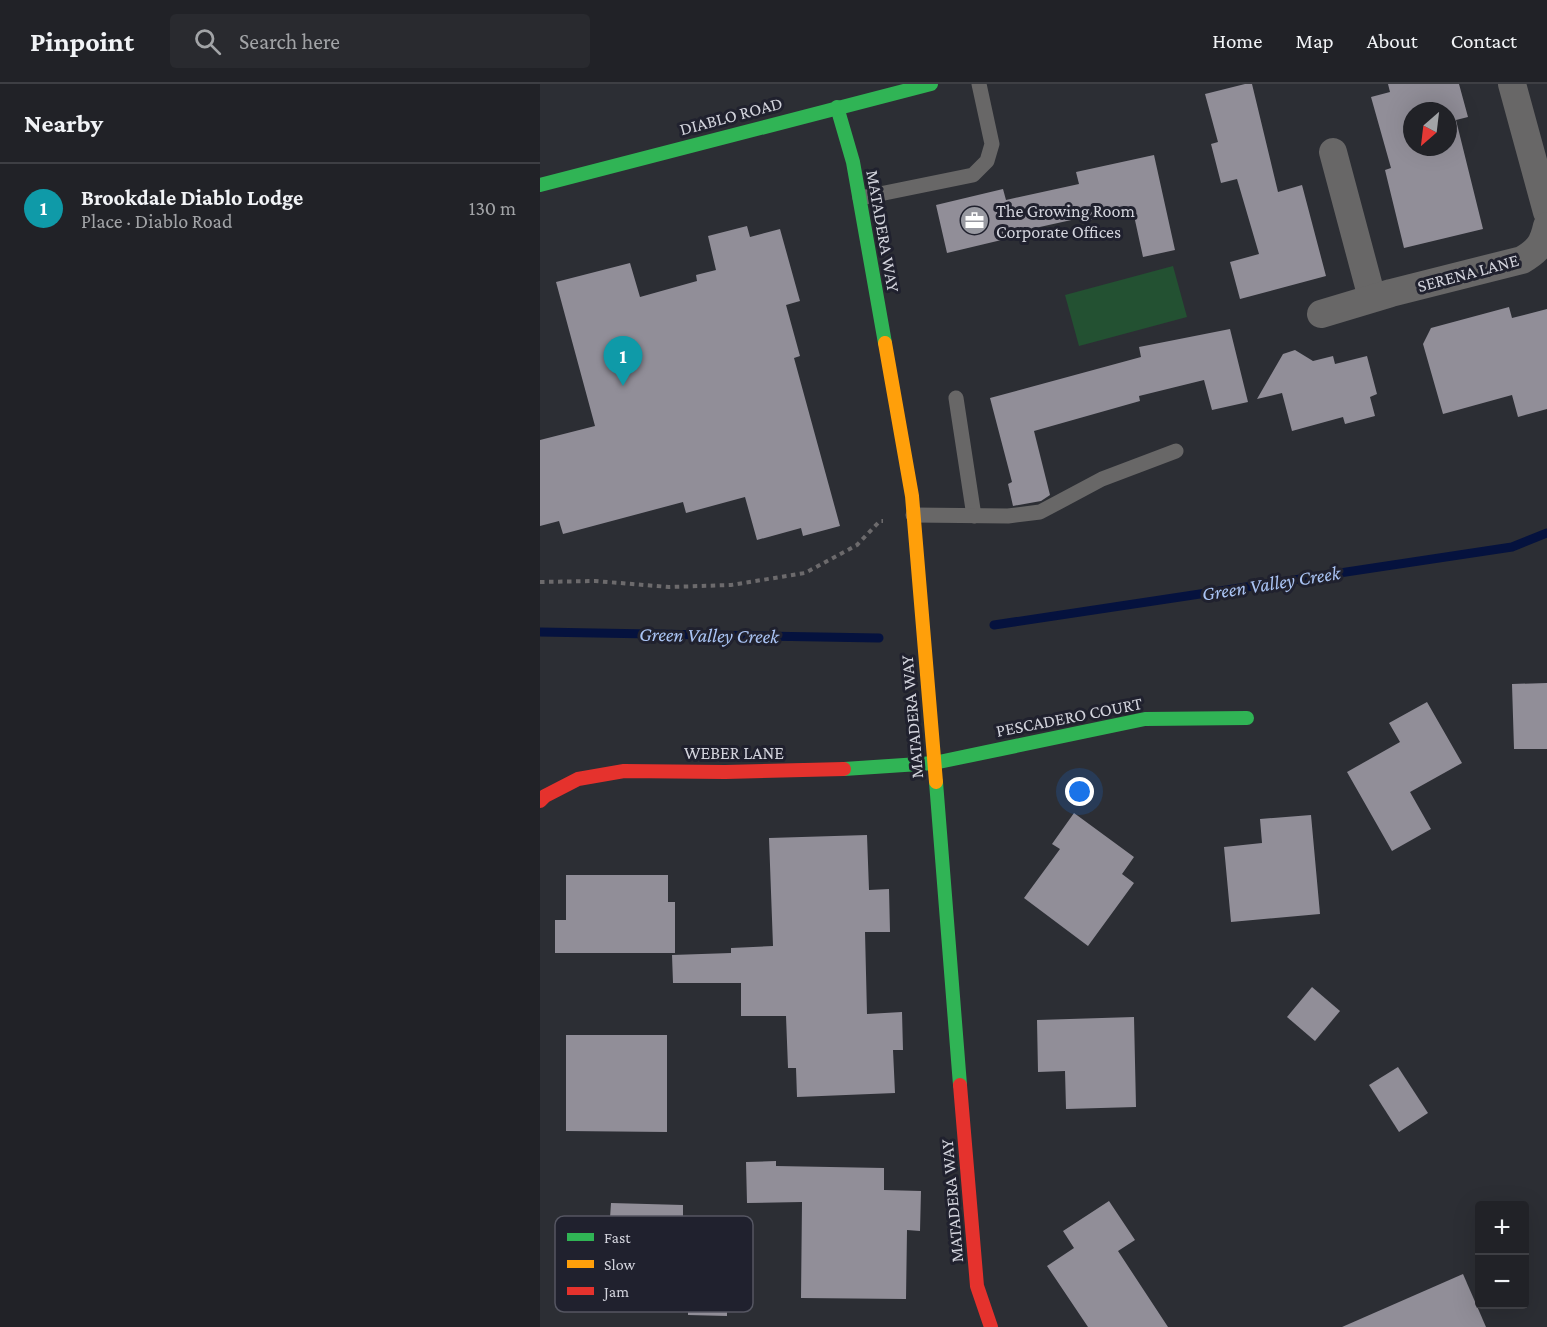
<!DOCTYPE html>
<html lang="en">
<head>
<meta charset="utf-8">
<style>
  :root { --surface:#212227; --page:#292a2f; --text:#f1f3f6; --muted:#a2a4a7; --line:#3e3f44; --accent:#ea580c }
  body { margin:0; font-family:"Crimson Pro",serif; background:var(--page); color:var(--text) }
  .controls { position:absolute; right:18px; bottom:18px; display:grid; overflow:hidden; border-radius:6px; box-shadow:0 6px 24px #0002 }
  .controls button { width:54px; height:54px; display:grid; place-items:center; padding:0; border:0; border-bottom:2px solid var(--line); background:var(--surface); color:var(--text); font:30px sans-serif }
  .compass { position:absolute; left:863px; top:18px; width:54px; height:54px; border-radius:50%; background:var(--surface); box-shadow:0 6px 24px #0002; rotate:208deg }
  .you { position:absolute; left:540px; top:708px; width:21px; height:21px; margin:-15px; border:4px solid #fff; border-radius:50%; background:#1a73e8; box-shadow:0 0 0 9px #1a73e833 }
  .badge { display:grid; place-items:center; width:39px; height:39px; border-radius:50%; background:var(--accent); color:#fff; font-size:20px; font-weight:700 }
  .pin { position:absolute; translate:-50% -50px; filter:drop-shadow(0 2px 3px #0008) }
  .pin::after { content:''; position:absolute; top:32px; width:21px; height:18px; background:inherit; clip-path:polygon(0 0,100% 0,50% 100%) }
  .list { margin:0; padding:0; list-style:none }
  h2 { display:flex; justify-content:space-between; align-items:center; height:78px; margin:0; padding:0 24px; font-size:26px }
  h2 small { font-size:20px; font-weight:400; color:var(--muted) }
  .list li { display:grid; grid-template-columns:39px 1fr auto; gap:18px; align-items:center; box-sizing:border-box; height:90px; padding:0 24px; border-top:2px solid var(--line) }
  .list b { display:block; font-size:22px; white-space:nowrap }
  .list p { margin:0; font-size:20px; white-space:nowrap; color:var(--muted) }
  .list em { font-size:20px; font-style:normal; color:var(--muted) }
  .icon { flex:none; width:33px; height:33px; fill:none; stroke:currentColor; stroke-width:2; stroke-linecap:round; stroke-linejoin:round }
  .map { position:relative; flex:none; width:1007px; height:1243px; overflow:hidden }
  header { display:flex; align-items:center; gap:36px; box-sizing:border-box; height:84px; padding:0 30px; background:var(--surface); border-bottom:2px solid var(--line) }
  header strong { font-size:28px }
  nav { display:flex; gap:33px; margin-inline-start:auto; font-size:21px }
  .search { width:420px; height:54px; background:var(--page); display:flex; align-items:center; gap:15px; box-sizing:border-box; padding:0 21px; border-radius:6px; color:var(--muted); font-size:22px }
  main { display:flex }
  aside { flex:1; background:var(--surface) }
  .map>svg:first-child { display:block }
  .green { fill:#235132 }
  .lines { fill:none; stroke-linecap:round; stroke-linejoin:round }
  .stream { stroke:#05123e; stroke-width:9 }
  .building { fill:#918e98; fill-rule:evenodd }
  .path { stroke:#6c6a6c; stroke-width:4; stroke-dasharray:4.5 4.5; stroke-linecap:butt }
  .lane { stroke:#686767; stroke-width:15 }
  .street { stroke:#686767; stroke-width:28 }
  .fast { stroke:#30b455; stroke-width:14 }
  .slow { stroke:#ff9f0a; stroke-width:14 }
  .jam { stroke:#e5322d; stroke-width:14 }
  .labels { text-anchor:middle; stroke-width:6; stroke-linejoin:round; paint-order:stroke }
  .street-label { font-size:18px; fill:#d2d3dc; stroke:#20212e }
  .poi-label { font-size:18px; fill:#d2d3dc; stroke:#20212e; text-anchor:start }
  .water-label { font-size:20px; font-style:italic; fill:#aac4f4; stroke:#20212e }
  .key { fill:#20212e; stroke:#555662; stroke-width:1.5 }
  .key-label { font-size:16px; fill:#d2d3dc }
</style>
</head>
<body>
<header>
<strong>Pinpoint</strong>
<div class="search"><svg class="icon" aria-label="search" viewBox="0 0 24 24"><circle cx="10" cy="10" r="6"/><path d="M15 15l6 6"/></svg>Search here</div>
<nav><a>Home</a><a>Map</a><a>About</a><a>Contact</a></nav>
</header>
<main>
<aside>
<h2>Nearby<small></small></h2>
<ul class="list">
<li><span class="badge" style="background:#0f9aa8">1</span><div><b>Brookdale Diablo Lodge</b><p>Place · Diablo Road</p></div><em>130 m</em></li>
</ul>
</aside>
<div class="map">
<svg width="1007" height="1243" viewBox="0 0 1007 1243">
  <rect width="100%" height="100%" fill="#2c2e34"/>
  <polygon class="green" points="633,182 647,233 539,262 525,211"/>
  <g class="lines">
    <g class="stream">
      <polyline points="454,541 972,463 1007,449"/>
      <polyline points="0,548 339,554"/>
    </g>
  </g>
  <g class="building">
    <polygon points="705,0 712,0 738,108 762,101 786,192 700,215 690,178 719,170 697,95 681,99 671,60 678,58 665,10"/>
    <path d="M848,0H919L928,33L916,36L943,145L864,164L845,86L851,84L831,13L850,8ZM872,27H908V63H872Z"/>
    <polygon points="614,71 635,166 603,173 593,127 546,137 545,133 473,149 474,153 407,169 396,121 463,105 466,116 539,100 536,88"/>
    <polygon points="207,142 210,153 240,145 260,217 246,221 260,272 254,274 300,442 263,452 261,444 217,456 205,413 146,429 143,418 23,450 19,437 0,442 0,356 55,342 16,198 90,179 100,213 157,197 156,191 176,186 168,152"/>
    <polygon points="969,223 972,234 1007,225 1007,325 978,333 972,311 903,330 883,260 891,244"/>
    <polygon points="690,245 708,318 672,326 664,296 599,312 600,317 494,347 510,411 501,417 473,422 468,400 472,398 450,314 601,273 599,263"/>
    <polygon points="755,266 773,277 793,272 795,280 827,272 837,310 830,313 835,332 805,340 803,333 752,347 742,309 717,315 743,270"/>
    <polygon points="1007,599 1007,665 974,665 972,600"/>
    <polygon points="887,618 922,679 870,708 891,745 852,767 807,688 860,658 849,639"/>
    <polygon points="534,729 594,773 582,790 594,799 548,862 484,814 520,765 512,760"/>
    <polygon points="771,731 780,830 691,838 684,763 722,759 720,735"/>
    <polygon points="327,751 329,806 349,805 350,848 325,848 327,930 362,928 363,966 353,966 355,1009 257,1013 256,984 248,984 246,932 201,932 201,899 133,899 132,871 191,869 191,864 233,862 229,754"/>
    <polygon points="26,791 128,791 128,818 135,818 135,869 15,869 15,836 26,836"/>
    <polygon points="772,903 800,927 775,957 747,933"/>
    <polygon points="594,933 596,1023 526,1025 525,987 498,988 497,936"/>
    <polygon points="26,951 127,951 127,1048 26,1047"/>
    <polygon points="858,983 888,1029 859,1048 829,1001"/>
    <polygon points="236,1077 236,1082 344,1084 344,1106 381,1107 380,1147 367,1146 366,1215 261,1214 262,1118 207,1119 206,1078"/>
    <polygon points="569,1117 595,1156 578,1167 628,1243 548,1243 507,1182 534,1164 523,1147"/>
    <polygon points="71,1119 143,1121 143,1149 151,1150 150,1199 33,1196 33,1162 45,1162 45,1133 70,1134"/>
    <polygon points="923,1190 946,1243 802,1243"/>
    <polygon points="148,1203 187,1204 187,1232 148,1231"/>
  </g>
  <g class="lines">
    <polyline class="path" points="0,498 55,497 129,503 191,501 265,489 317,461 340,437 343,437"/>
    <g class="lane">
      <polyline points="320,114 433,91 447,77 452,60 439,0"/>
      <polyline points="416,314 434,432"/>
      <polyline points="373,431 468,432 500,428 562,395 636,367"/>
    </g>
    <g class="street">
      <polyline points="972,0 1007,128"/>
      <polyline points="793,68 832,214"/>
      <path d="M781,230L851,209L982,176C998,167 1003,160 1007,142"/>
    </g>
    <g class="fast">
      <polyline points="297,23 313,78 345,259"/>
      <polyline points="0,101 391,0"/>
      <polyline points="304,685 394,679 605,635 707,634"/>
      <polyline points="396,698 420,1001"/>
    </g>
    <polyline class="slow" points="345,259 372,412 396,698"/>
    <g class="jam">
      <polyline points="0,717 5,712 38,695 84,687 185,688 304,685"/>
      <polyline points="420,1001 437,1202 451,1243"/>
    </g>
  </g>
  <defs>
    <symbol id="office-disc" viewBox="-11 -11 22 22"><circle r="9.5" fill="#9899a1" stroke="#20212e"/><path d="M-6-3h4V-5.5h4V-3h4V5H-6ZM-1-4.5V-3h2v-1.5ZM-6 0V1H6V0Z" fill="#fff"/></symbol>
  </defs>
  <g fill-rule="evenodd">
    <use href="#office-disc" x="418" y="120" width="33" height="33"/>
  </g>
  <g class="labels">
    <g class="street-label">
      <text transform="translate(191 32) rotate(-15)" y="6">DIABLO ROAD</text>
      <text transform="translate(343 147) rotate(80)" y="6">MATADERA WAY</text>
      <text transform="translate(928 189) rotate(-15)" y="6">SERENA LANE</text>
      <text transform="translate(372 633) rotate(-95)" y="6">MATADERA WAY</text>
      <text transform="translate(529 633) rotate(-11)" y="6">PESCADERO COURT</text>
      <text x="194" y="675">WEBER LANE</text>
      <text transform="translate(412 1117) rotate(-95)" y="6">MATADERA WAY</text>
    </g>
    <g class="poi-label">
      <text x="456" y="133">The Growing Room<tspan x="456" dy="21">Corporate Offices</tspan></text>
    </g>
    <g class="water-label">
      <text transform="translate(731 499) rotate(-9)" y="7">Green Valley Creek</text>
      <text transform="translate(169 551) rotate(1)" y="7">Green Valley Creek</text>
    </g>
  </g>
  <rect x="15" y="1132" width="198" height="96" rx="9" class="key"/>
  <rect x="27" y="1149" width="27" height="8" fill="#30b455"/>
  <rect x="27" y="1176" width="27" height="8" fill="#ff9f0a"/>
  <rect x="27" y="1203" width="27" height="8" fill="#e5322d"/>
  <g class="key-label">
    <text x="64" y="1159">Fast</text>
    <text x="64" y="1186">Slow</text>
    <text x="64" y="1213">Jam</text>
  </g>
</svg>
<div class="controls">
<button>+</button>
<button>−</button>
</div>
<svg class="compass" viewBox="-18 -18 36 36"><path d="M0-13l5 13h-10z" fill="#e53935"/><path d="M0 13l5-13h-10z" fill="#a2a4a7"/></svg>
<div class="you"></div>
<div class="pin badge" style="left:83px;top:302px;background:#0f9aa8">1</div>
</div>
</main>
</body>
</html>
